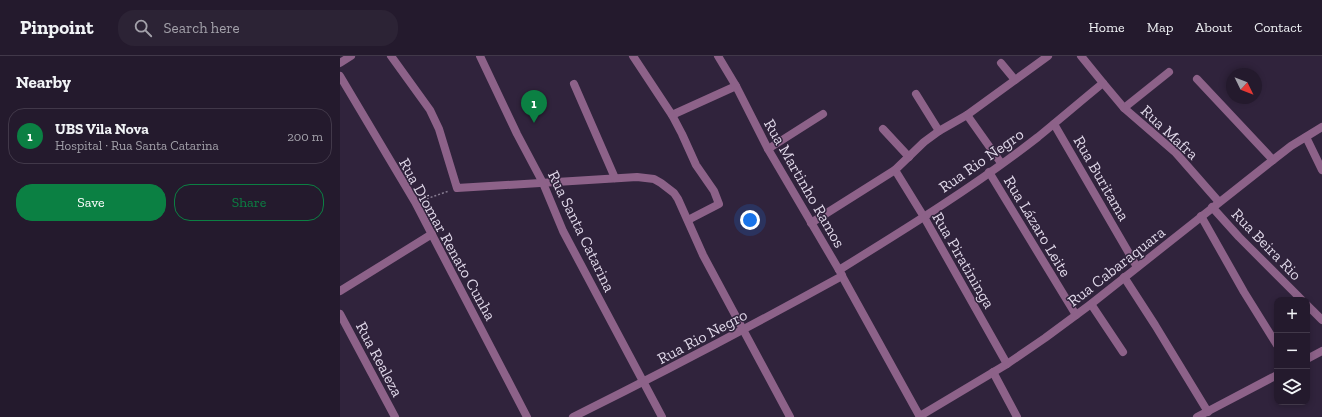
<!DOCTYPE html>
<html lang="en">
<head>
<meta charset="utf-8">
<style>
  :root { --surface:#241a2d; --page:#2c2335; --text:#f1f3f6; --muted:#a3a1aa; --line:#413849; --accent:#0b8043 }
  body { margin:0; font-family:"Zilla Slab",serif; background:var(--page); color:var(--text) }
  .controls { position:absolute; right:12px; bottom:12px; display:grid; overflow:hidden; border-radius:8px; box-shadow:0 2px 6px #0003 }
  .controls button { width:36px; height:36px; display:grid; place-items:center; padding:0; border:0; border-bottom:1px solid var(--line); background:var(--surface); color:var(--text); font:20px sans-serif }
  .compass { position:absolute; left:886px; top:12px; width:36px; height:36px; border-radius:50%; background:var(--surface); box-shadow:0 2px 6px #0003; rotate:133deg }
  .you { position:absolute; left:410px; top:164px; width:14px; height:14px; margin:-10px; border:3px solid #fff; border-radius:50%; background:#1a73e8; box-shadow:0 0 0 6px #1a73e833 }
  .badge { display:grid; place-items:center; width:26px; height:26px; border-radius:50%; background:var(--accent); color:#fff; font-size:13px; font-weight:700 }
  .pin { position:absolute; translate:-50% -33px; filter:drop-shadow(0 1px 2px #0008) }
  .pin::after { content:''; position:absolute; top:21px; width:14px; height:12px; background:inherit; clip-path:polygon(0 0,100% 0,50% 100%) }
  .list { margin:0; padding:0; list-style:none }
  h2 { display:flex; justify-content:space-between; align-items:center; height:52px; margin:0; padding:0 16px; font-size:17px }
  h2 small { font-size:13px; font-weight:400; color:var(--muted) }
  .list li { display:grid; grid-template-columns:26px 1fr auto; gap:12px; align-items:center; box-sizing:border-box; height:56px; margin:0 8px 8px; padding:0 8px; border:1px solid var(--line); border-radius:16px }
  .list b { display:block; font-size:15px; white-space:nowrap }
  .list p { margin:0; font-size:13px; white-space:nowrap; color:var(--muted) }
  .list em { font-size:13px; font-style:normal; color:var(--muted) }
  .actions { display:flex; gap:8px; padding:12px 16px }
  .actions a { flex:1; padding:9px 0; border:1px solid var(--accent); border-radius:16px; text-align:center; font-size:14px; color:var(--accent) }
  .actions .main { background:var(--accent); color:#fff }
  .icon { flex:none; width:22px; height:22px; fill:none; stroke:currentColor; stroke-width:2; stroke-linecap:round; stroke-linejoin:round }
  .map { position:relative; flex:none; width:982px; height:361px; overflow:hidden }
  header { display:flex; align-items:center; gap:24px; box-sizing:border-box; height:56px; padding:0 20px; background:var(--surface); border-bottom:1px solid var(--line) }
  header strong { font-size:19px }
  nav { display:flex; gap:22px; margin-inline-start:auto; font-size:14px }
  .search { width:280px; height:36px; background:var(--page); display:flex; align-items:center; gap:10px; box-sizing:border-box; padding:0 14px; border-radius:16px; color:var(--muted); font-size:15px }
  main { display:flex }
  aside { flex:1; background:var(--surface) }
  .map>svg:first-child { display:block }
  .lines { fill:none; stroke-linecap:round; stroke-linejoin:round }
  .path { stroke:#867c91; stroke-width:1.5; stroke-dasharray:2 2; stroke-linecap:butt }
  .minor { stroke:#8d6289; stroke-width:8 }
  .tertiary { stroke:#8d6289; stroke-width:8 }
  .labels { text-anchor:middle; stroke-width:3; stroke-linejoin:round; paint-order:stroke }
  .street-label { font-size:16px; fill:#dfd7e8; stroke:#30233c }
</style>
</head>
<body>
<header>
<strong>Pinpoint</strong>
<div class="search"><svg class="icon" aria-label="search" viewBox="0 0 24 24"><circle cx="10" cy="10" r="6"/><path d="M15 15l6 6"/></svg>Search here</div>
<nav><a>Home</a><a>Map</a><a>About</a><a>Contact</a></nav>
</header>
<main>
<aside>
<h2>Nearby<small></small></h2>
<ul class="list">
<li><span class="badge">1</span><div><b>UBS Vila Nova</b><p>Hospital · Rua Santa Catarina</p></div><em>200 m</em></li>
</ul>
<div class="actions"><a class="main">Save</a><a>Share</a></div>
</aside>
<div class="map">
<svg width="982" height="361" viewBox="0 0 982 361">
  <rect width="100%" height="100%" fill="#30233c"/>
  <g class="lines">
    <polyline class="path" points="83,144 109,135"/>
    <g class="minor">
      <polyline points="51,0 90,54 99,73 117,132 297,121 314,123 321,127 334,137 338,143 363,199 450,361"/>
      <polyline points="140,0 177,78 203,127 223,175 322,361"/>
      <polyline points="293,0 332,59 396,30 428,93 502,219"/>
      <polyline points="378,0 396,30"/>
      <polyline points="0,7 11,0"/>
      <polyline points="661,7 675,24"/>
      <polyline points="0,20 75,146 187,361"/>
      <polyline points="857,23 933,104"/>
      <polyline points="763,27 784,52 836,97 879,146"/>
      <polyline points="234,28 275,122"/>
      <polyline points="576,38 599,75"/>
      <polyline points="784,52 829,16"/>
      <polyline points="332,59 342,78 356,109 374,135 379,148 348,164"/>
      <polyline points="627,59 661,107"/>
      <polyline points="714,68 797,211"/>
      <polyline points="543,73 569,101"/>
      <polyline points="966,81 982,114"/>
      <polyline points="428,93 483,58"/>
      <polyline points="555,114 584,161 667,308"/>
      <polyline points="649,116 736,259"/>
      <polyline points="872,151 899,181 962,244"/>
      <polyline points="861,160 904,236 937,289"/>
      <polyline points="471,167 555,114 584,86 599,75 627,59 708,0"/>
      <path d="M499,214C567,172 635,130 698,81C720,63 741,45 763,27L741,0"/>
      <polyline points="784,221 815,269 868,356"/>
      <polyline points="0,235 92,178"/>
      <polyline points="751,248 783,296"/>
      <polyline points="967,249 982,264"/>
      <polyline points="0,258 55,361"/>
      <polyline points="967,303 982,295"/>
      <polyline points="653,316 677,361"/>
      <polyline points="580,360 667,308 705,282 751,248 933,104 951,90 982,71"/>
      <polyline points="857,361 937,319"/>
    </g>
    <path class="tertiary" d="M233,361C324,316 413,269 502,220L580,361"/>
  </g>
  <g class="labels">
    <g class="street-label">
      <text transform="translate(830 76) rotate(43)" y="6">Rua Mafra</text>
      <text transform="translate(641 104) rotate(-35)" y="6">Rua Rio Negro</text>
      <text transform="translate(762 122) rotate(60)" y="6">Rua Buritama</text>
      <text transform="translate(465 127) rotate(60)" y="6">Rua Martinho Ramos</text>
      <text transform="translate(698 170) rotate(59)" y="6">Rua Lázaro Leite</text>
      <text transform="translate(242 175) rotate(64)" y="6">Rua Santa Catarina</text>
      <text transform="translate(108 183) rotate(61)" y="6">Rua Diomar Renato Cunha</text>
      <text transform="translate(927 188) rotate(46)" y="6">Rua Beira Rio</text>
      <text transform="translate(624 204) rotate(60)" y="6">Rua Piratininga</text>
      <text transform="translate(776 210) rotate(-38)" y="6">Rua Cabaraquara</text>
      <text transform="translate(362 280) rotate(-28)" y="6">Rua Rio Negro</text>
      <text transform="translate(40 303) rotate(62)" y="6">Rua Realeza</text>
    </g>
  </g>
</svg>
<div class="controls">
<button>+</button>
<button>−</button>
<button><svg class="icon" aria-label="layers" viewBox="0 0 24 24"><path d="M12 4l9 5-9 5-9-5zM3 14l9 5 9-5"/></svg></button>
</div>
<svg class="compass" viewBox="-18 -18 36 36"><path d="M0-13l5 13h-10z" fill="#e53935"/><path d="M0 13l5-13h-10z" fill="#a3a1aa"/></svg>
<div class="you"></div>
<div class="pin badge" style="left:194px;top:67px">1</div>
</div>
</main>
</body>
</html>
